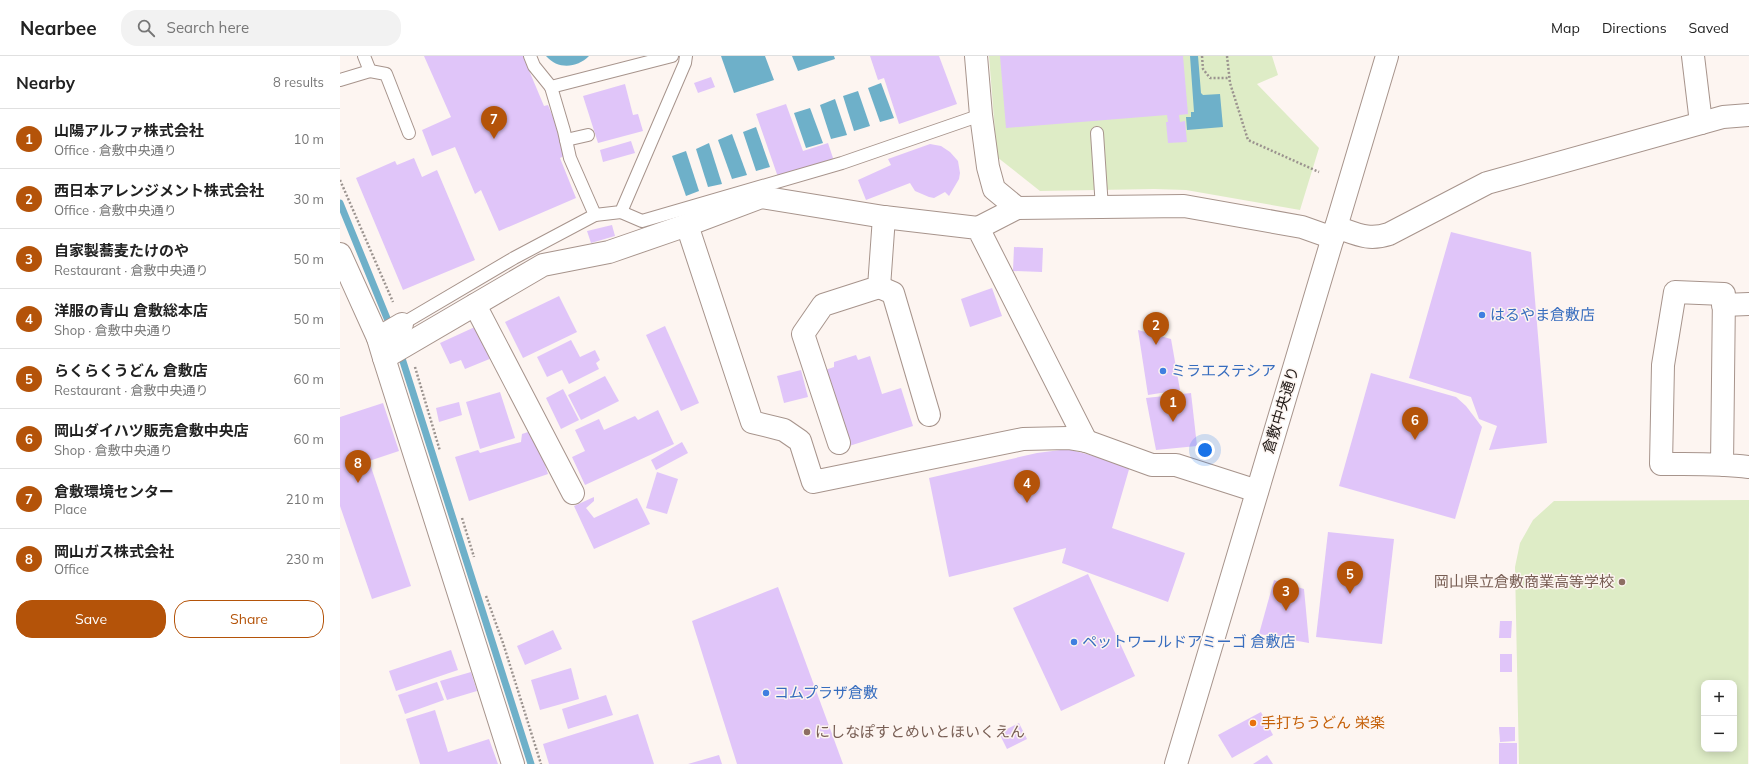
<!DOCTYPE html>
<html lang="en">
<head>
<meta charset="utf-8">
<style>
  :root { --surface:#fff; --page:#f2f2f2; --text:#222; --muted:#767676; --line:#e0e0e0; --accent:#b45309 }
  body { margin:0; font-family:Mulish,"Noto Sans JP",sans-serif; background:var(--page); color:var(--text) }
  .controls { position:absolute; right:12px; bottom:12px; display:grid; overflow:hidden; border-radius:8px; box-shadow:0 2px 10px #0003 }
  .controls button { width:36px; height:36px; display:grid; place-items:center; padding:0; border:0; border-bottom:1px solid var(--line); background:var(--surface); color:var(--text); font:20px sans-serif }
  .you { position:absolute; left:865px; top:394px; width:14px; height:14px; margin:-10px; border:3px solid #fff; border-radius:50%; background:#1a73e8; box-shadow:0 0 0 6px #1a73e833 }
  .badge { display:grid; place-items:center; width:26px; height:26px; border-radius:50%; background:var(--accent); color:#fff; font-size:13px; font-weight:700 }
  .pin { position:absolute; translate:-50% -33px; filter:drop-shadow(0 1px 2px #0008) }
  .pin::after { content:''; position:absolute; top:21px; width:14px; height:12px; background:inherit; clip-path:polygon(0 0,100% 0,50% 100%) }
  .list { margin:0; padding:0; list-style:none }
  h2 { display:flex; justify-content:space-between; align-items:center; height:52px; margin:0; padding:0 16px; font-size:17px }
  h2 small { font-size:13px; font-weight:400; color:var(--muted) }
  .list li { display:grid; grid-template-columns:26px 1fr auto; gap:12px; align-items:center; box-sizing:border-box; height:60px; padding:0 16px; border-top:1px solid var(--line) }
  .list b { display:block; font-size:15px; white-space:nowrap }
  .list p { margin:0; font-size:13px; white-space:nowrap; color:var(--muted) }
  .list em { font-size:13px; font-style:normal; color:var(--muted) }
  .actions { display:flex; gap:8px; padding:12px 16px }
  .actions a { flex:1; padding:9px 0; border:1px solid var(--accent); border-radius:16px; text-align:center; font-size:14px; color:var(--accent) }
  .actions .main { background:var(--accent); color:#fff }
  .icon { flex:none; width:22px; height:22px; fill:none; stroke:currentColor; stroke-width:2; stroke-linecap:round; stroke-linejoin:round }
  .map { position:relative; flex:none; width:1409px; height:708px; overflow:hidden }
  header { display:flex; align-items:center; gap:24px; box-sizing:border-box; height:56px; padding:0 20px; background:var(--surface); border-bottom:1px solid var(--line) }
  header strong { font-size:19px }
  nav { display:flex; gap:22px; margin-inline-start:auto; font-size:14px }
  .search { width:280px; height:36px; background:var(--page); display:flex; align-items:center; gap:10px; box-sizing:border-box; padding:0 14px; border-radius:16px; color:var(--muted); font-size:15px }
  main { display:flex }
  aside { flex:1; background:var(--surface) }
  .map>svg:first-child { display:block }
  .green { fill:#deecc6; fill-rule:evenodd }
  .water { fill:#6eb0c9 }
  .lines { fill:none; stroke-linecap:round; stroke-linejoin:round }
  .stream { stroke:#6eb0c9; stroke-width:7 }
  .building { fill:#e0c5f9 }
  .service-casing { stroke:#a7948c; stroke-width:14 }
  .minor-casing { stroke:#a7948c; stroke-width:24 }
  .tertiary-casing { stroke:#a7948c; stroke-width:24 }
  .path { stroke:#9b938f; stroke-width:2.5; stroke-dasharray:2 2; stroke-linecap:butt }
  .service { stroke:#fff; stroke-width:12 }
  .minor { stroke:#fff; stroke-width:22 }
  .tertiary { stroke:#fff; stroke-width:22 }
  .shop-dot { fill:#3f7fe0; stroke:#fdf5f1; stroke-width:1.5 }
  .education-dot { fill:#8d6e63; stroke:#fdf5f1; stroke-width:1.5 }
  .food-dot { fill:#e8710a; stroke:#fdf5f1; stroke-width:1.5 }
  .labels { text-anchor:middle; stroke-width:3; stroke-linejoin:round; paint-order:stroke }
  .shop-label { font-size:15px; fill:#366cbe; stroke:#fdf5f1; text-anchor:start }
  .street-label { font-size:15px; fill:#1f1815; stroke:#fdf5f1 }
  .education-label { font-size:15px; fill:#785e54; stroke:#fdf5f1; text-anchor:end }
  .food-label { font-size:15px; fill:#c56008; stroke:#fdf5f1; text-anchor:start }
</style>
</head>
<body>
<header>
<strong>Nearbee</strong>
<div class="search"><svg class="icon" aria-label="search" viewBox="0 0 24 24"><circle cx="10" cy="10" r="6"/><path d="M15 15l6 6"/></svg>Search here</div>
<nav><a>Map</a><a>Directions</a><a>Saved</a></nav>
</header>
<main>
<aside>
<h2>Nearby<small>8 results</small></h2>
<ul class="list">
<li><span class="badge">1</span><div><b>山陽アルファ株式会社</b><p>Office · 倉敷中央通り</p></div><em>10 m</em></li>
<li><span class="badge">2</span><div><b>西日本アレンジメント株式会社</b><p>Office · 倉敷中央通り</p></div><em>30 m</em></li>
<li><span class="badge">3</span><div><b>自家製蕎麦たけのや</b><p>Restaurant · 倉敷中央通り</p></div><em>50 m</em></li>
<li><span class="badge">4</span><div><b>洋服の青山 倉敷総本店</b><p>Shop · 倉敷中央通り</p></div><em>50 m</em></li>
<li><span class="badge">5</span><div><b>らくらくうどん 倉敷店</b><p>Restaurant · 倉敷中央通り</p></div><em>60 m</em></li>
<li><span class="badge">6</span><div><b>岡山ダイハツ販売倉敷中央店</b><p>Shop · 倉敷中央通り</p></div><em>60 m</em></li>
<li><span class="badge">7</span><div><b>倉敷環境センター</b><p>Place</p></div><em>210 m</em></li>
<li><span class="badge">8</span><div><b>岡山ガス株式会社</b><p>Office</p></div><em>230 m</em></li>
</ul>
<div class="actions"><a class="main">Save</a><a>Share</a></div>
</aside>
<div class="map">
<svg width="1409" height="708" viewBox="0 0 1409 708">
  <rect width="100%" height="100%" fill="#fdf5f1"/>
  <g class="green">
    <polygon points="649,0 932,0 938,19 917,28 979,92 960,154 846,134 814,133 700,135 657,101"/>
    <path d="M1409,444L1408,708H1179L1175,511L1180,487L1193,464L1214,445ZM1364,627H1394V693H1364Z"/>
  </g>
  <g class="water">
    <path d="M206,0H249C237,12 218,14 206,0Z"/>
    <polygon points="381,0 425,0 434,24 394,37"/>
    <polygon points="452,0 494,0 495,3 458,15"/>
    <polygon points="850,0 858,0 861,37 863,39 880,38 883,71 847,74 846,61 851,61 851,56 854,56"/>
    <polygon points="541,27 554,62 540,66 528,32"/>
    <polygon points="518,35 530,70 514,75 503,40"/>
    <polygon points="495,43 507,79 491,83 480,49"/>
    <polygon points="470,52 483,87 466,92 454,57"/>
    <polygon points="416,71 430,111 416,115 403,76"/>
    <polygon points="392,78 407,119 392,123 378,84"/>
    <polygon points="369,87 382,128 368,131 356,93"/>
    <polygon points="346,95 359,135 346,140 332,100"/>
  </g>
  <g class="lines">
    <g class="stream">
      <polyline points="0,147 51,272"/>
      <polyline points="60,296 191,708"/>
    </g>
  </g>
  <g class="building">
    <polygon points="84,0 183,0 204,50 208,49 228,98 220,102 236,142 159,175 141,134 135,138 115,91 92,100 82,74 111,61"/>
    <polygon points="530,0 599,0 617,48 559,68 544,22 538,24"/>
    <polygon points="660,0 843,0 848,58 839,59 840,66 845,65 847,86 828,87 826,66 828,66 827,59 666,72"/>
    <polygon points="371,21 375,31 358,37 354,27"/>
    <polygon points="285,28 293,59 298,58 303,75 258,87 243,40"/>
    <polygon points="446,48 463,95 488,87 494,105 439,124 416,58"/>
    <polygon points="291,85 295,97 263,106 260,94"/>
    <polygon points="590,88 601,90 610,96 618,105 620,117 619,123 609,140 605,136 594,142 589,141 575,135 570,127 526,144 518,124 551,109 548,103"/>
    <polygon points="74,102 82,121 97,114 135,204 63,234 16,122 55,105 57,109"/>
    <polygon points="272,169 275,180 251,187 247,175"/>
    <polygon points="1111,176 1191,196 1207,387 1149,394 1157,370 1139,363 1131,341 1069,322"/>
    <polygon points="674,191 703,192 702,216 673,215"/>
    <polygon points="652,232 662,260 630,271 621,243"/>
    <polygon points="219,240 237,276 183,302 165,266"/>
    <polygon points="137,270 152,302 125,313 121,304 110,308 100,287"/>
    <polygon points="325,270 359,347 341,355 306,279"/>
    <polygon points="798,274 831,283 840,334 808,339"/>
    <polygon points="231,284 240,301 255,294 260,304 256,307 259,313 229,328 222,314 207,321 197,301"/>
    <polygon points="516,299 518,304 530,300 542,338 561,332 573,370 509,390 485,314 494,311 494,306"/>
    <polygon points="461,314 468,341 444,347 437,320"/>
    <polygon points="1031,317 1116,341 1126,350 1142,371 1115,463 999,430"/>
    <polygon points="265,320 279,345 241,364 228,339"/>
    <polygon points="223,333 239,364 221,373 206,342"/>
    <polygon points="160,336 175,382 140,393 126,346"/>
    <polygon points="851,337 857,390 816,394 806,342"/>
    <polygon points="119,346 122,359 99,366 96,352"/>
    <polygon points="43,347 59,395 29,405 71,530 32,543 0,450 0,361"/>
    <polygon points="318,354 334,388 245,429 232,401 245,395 235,374 259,363 264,374 295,360 298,364"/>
    <polygon points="194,374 208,418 129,445 115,401 138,394 140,397 181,386 182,378"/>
    <polygon points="342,386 348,397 316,414 311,404"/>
    <polygon points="728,393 790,410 772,472 845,497 828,546 722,507 726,492 609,521 589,422 697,397"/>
    <polygon points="317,416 338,423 327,458 306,452"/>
    <polygon points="254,441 254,445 246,452 254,462 297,442 310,468 254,493 234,450"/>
    <polygon points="988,476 1054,483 1042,588 976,581"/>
    <polygon points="748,518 795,620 721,655 673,552"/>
    <polygon points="934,524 964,533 969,587 919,578"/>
    <polygon points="438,531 503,708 397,708 352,565"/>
    <polygon points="1160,565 1172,565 1171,582 1159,582"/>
    <polygon points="213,574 222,593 185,609 177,590"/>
    <polygon points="111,594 118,614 56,635 49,615"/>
    <rect x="1160" y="598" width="12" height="18"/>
    <polygon points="231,612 239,643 200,654 191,624"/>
    <polygon points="131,616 137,635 107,644 100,625"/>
    <polygon points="97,626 104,644 65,658 58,639"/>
    <polygon points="266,639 273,659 228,673 222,653"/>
    <polygon points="95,654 108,696 149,683 158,708 80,708 66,663"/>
    <polygon points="921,656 933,679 892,702 878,679"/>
    <polygon points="298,658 314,708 209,708 203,688"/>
    <polygon points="679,667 687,683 667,693 659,677"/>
    <polygon points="1159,671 1175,671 1175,685 1160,686"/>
    <rect x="1159" y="687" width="18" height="21"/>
    <polygon points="379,699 382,708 348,708"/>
    <polygon points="927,699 933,708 913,708"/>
  </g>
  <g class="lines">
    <defs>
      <g id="service">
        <polyline points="190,0 194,10 211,31"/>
        <polyline points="30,15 46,18 69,77"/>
        <polyline points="0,24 30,15 24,0"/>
        <polyline points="757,77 762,152"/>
        <polyline points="226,84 248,79"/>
        <polyline points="281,156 302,165 502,107 641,59"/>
        <polyline points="255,159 230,102 224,75 211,31 332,0"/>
        <polyline points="62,268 174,202 255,159 281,156 345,7 346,0"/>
      </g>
      <g id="minor">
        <polyline points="636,0 641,59 648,111 654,133 677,152 844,150 962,171 993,182"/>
        <polyline points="1353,0 1361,67"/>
        <polyline points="347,169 412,366 444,374 460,385 473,426 683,383 728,382 746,385 812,409 836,409 917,435"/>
        <path d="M996,171C1017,178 1028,185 1049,178L1147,127L1383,61L1409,59"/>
        <polyline points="638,172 677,152"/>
        <polyline points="539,231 553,237 589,359"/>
        <polyline points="135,249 233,437"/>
        <polyline points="1383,249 1409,248"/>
        <polyline points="38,282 62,268"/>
        <polyline points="44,302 203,209 269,196 347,169 421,141 544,161 638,172 746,385"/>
        <polyline points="499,387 463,278 483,249 539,231 544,161"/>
        <path d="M1382,409L1384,238L1335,236L1323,309L1321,408C1350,408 1380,407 1409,411"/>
      </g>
      <g id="tertiary">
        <polyline points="0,198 38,282 44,302 173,708"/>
        <polyline points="836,708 1047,0"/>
      </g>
    </defs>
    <use href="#service" class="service-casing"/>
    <use href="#minor" class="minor-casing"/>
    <use href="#tertiary" class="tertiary-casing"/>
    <g class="path">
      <polyline points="862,0 863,13 870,22 889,22"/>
      <polyline points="887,0 890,27 908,84 979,116"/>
      <polyline points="0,124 53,246"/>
      <polyline points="75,311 100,395"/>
      <polyline points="122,462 134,501"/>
      <polyline points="146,540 163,587 201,708"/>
    </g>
    <use href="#service" class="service"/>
    <use href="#minor" class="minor"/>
    <use href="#tertiary" class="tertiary"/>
  </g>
  <g class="shop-dot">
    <circle cx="1142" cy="259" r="4"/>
    <circle cx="823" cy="315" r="4"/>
    <circle cx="734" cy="586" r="4"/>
    <circle cx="426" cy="637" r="4"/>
  </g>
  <g class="education-dot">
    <circle cx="1282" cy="526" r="4"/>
    <circle cx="467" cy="676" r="4"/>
  </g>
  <circle class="food-dot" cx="913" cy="667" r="4"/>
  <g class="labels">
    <g class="shop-label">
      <text x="1150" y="264">はるやま倉敷店</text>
      <text x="831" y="320">ミラエステシア</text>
      <text x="742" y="591">ペットワールドアミーゴ 倉敷店</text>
      <text x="434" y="642">コムプラザ倉敷</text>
    </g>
    <g class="street-label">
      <text transform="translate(941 354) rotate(-73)" y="5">倉敷中央通り</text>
    </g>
    <g class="education-label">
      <text x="1274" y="531">岡山県立倉敷商業高等学校</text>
      <text x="475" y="681" text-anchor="start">にしなぽすとめいとほいくえん</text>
    </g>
    <g class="food-label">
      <text x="921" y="672">手打ちうどん 栄楽</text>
    </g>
  </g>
</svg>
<div class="controls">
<button>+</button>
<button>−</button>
</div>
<div class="you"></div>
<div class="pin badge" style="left:833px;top:366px">1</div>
<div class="pin badge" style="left:816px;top:289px">2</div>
<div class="pin badge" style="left:946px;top:555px">3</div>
<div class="pin badge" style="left:687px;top:447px">4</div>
<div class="pin badge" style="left:1010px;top:538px">5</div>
<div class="pin badge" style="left:1075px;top:384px">6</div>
<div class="pin badge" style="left:154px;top:83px">7</div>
<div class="pin badge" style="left:18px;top:427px">8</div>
</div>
</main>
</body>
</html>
